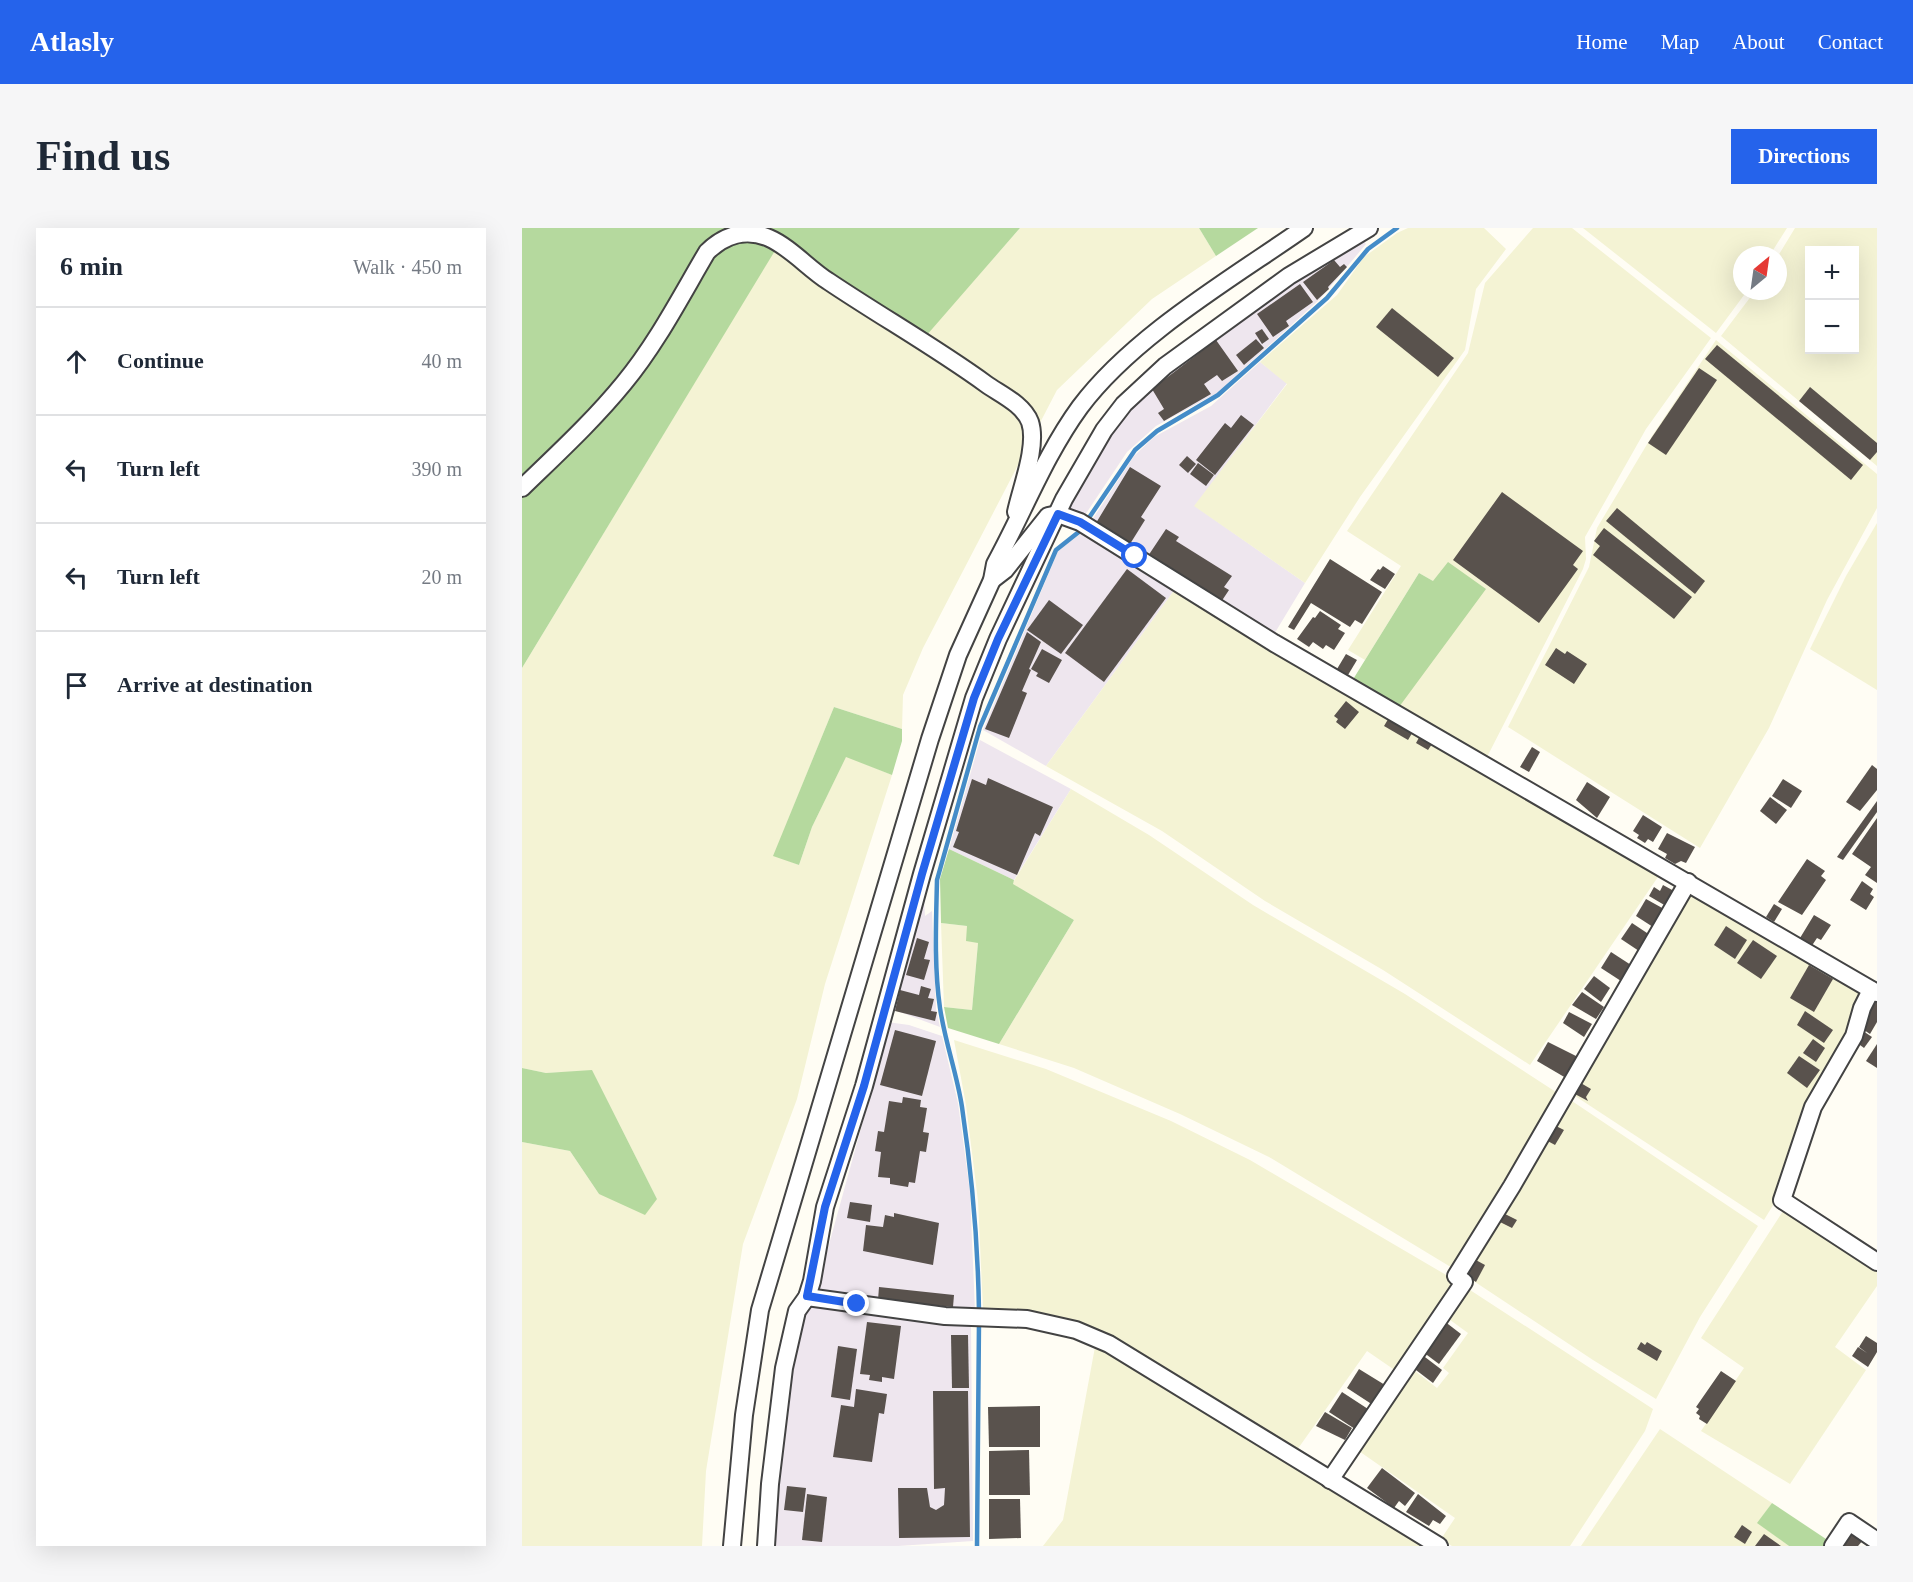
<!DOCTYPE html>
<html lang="en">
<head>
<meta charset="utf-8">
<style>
  :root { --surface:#fff; --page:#f6f6f7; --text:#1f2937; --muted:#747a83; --line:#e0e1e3; --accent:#2563eb }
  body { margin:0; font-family:Georgia,serif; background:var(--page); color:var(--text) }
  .controls { position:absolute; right:18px; top:18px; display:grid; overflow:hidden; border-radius:0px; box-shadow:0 6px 24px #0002 }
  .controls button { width:54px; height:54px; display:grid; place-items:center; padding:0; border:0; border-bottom:2px solid var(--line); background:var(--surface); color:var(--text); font:30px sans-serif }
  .compass { position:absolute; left:1211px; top:18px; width:54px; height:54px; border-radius:50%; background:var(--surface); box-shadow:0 6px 24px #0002; rotate:29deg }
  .stop { position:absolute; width:18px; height:18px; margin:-14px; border:4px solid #2563eb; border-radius:50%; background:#fff }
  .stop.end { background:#2563eb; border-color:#fff; box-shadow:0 2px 6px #0008 }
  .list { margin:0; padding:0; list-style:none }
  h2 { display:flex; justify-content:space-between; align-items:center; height:78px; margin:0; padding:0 24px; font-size:26px }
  h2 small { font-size:20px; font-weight:400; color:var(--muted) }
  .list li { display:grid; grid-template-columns:39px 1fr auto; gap:18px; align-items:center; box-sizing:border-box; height:108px; padding:0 24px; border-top:2px solid var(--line) }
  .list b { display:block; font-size:22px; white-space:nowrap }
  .list em { font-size:20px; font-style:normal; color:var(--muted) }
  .icon { flex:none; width:33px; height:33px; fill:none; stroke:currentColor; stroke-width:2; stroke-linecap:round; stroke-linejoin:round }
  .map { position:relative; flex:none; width:1355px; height:1318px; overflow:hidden; border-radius:0px }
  header { display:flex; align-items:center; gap:36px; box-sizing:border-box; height:84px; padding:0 30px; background:var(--accent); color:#fff }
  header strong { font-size:28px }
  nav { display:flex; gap:33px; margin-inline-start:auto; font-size:21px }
  .intro { display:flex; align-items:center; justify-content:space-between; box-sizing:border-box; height:144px; padding:0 36px }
  h1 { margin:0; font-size:42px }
  .button { padding:15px 27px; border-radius:0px; background:var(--accent); color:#fff; font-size:21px; font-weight:700 }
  main { display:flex; gap:36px; padding:0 36px }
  aside { flex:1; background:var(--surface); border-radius:0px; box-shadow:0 6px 24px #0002 }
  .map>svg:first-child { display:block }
  .industrial { fill:#eee6ee }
  .farmland { fill:#f4f3d4; fill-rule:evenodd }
  .forest { fill:#b5d99e }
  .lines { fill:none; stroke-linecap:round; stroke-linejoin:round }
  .stream { stroke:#448cc8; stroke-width:4.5 }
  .building { fill:#59524d }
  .minor-casing { stroke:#434343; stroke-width:20 }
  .minor { stroke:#fff; stroke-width:16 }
  .route { stroke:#2563eb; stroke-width:8 }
</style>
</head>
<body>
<header>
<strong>Atlasly</strong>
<nav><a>Home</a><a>Map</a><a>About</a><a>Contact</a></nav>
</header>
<div class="intro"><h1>Find us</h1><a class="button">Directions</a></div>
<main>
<aside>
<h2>6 min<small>Walk · 450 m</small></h2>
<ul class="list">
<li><svg class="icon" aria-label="ahead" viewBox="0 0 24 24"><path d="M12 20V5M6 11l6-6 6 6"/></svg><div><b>Continue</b></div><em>40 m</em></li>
<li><svg class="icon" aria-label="left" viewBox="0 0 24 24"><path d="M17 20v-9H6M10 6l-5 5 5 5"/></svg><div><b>Turn left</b></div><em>390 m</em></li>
<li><svg class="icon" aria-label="left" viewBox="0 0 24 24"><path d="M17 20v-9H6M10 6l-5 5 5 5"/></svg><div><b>Turn left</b></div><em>20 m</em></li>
<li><svg class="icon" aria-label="arrive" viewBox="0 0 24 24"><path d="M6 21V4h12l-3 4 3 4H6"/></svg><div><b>Arrive at destination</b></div></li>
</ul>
</aside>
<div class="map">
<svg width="1355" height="1318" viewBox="0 0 1355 1318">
  <rect width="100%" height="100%" fill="#fffdf4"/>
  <g class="industrial">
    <polygon points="840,11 844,16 798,71 695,165 634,198 605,224 561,290 549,283 547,273 588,202 641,145 728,81"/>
    <polygon points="738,134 765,155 673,278 783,355 751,408 568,295 612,228 632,209 689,178"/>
    <polygon points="562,303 654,360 524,538 461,502 536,323"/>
    <polygon points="458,512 549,561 492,652 427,621"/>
    <polygon points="402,669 403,688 410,683 414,781 418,799 367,780"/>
    <polygon points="365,794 387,797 420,808 436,875 448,964 453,1083 301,1066 295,1060 362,817"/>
    <polygon points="288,1077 345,1082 347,1087 449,1097 451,1313 376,1318 253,1318 250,1315 266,1147 279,1086"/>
  </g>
  <g class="farmland">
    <polygon points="498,0 677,0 694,28 630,71 535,162 401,420 381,467 380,501 312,479 252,627 277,637 290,599 324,528 370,547 303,756 275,871 221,1016 184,1243 180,1318 0,1318 0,914 48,923 77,966 135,971 70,843 24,845 0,840 0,440 254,20 403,108"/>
    <polygon points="886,0 962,0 984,21 954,61 943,122 838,269 783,355 672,278 765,156 738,134 815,67 842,29 875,5"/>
    <polygon points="1011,0 1050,0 1189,110 1124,201 1063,309 1064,331 1061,341 965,529 877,479 911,353 897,345 843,432 826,422 879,338 825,303 946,125 963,55"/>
    <polygon points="1061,0 1265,0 1248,27 1220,27 1220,63 1225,63 1194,105"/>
    <path d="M1273,0H1355V238L1199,108L1233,63H1256V28ZM1288,22H1332V122H1288Z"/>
    <polygon points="1194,112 1355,246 1355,280 1305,372 1247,500 1178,620 986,499 1067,339 1075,300 1130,208"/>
    <polygon points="1355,295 1355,462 1288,421 1324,348"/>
    <polygon points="654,360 1140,643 1008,837 861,742 743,673 640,603 524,538"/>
    <polygon points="549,561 627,607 731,677 883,766 1037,866 932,1041 747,929 658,886 552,840 477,816 552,692 490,656"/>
    <polygon points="1168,661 1338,763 1341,770 1253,974 1242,992 1047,864"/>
    <polygon points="419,695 445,698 456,715 450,782 422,779"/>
    <polygon points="432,812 524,841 649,893 728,932 931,1051 932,1058 874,1143 845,1123 775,1222 582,1107 533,1089 461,1081 456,973 444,877"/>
    <polygon points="1044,869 1236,998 1178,1089 1134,1171 1071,1132 941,1046"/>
    <polygon points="1263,980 1355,1041 1355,1058 1313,1119 1344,1142 1268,1256 1179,1203 1222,1140 1179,1110"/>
    <polygon points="948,1062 1131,1181 1123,1203 1048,1318 930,1318 919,1311 933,1290 834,1221 889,1140 915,1160 927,1145 921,1140 946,1105 924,1089 942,1063"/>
    <polygon points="573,1119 611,1138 909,1318 521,1318 541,1292"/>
    <polygon points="1138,1201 1250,1275 1236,1295 1267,1318 1059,1318"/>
  </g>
  <g class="forest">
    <polygon points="0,0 498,0 404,108 254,21 0,440"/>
    <polygon points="677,0 736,0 694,28"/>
    <polygon points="926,334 964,361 877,479 830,453 897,345 911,353"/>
    <polygon points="312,479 380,501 380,513 370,547 324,529 290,599 277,637 251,628"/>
    <polygon points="427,621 492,652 491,656 552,692 477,816 426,800 422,779 450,782 456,715 444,713 445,698 419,695 418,651"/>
    <polygon points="0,840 24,845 70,842 135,971 123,987 77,966 48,923 0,914"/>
    <polygon points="1250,1275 1310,1315 1308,1318 1267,1318 1235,1295"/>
  </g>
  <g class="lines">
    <g class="stream">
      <path d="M457,1084C456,1016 450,947 440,879C435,846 423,814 418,780C412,739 414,694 415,652L458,499L534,322L558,303L613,222L635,203L696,167L805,70L846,21L875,0"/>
      <polyline points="455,1318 457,1093"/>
    </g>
  </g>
  <g class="building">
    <polygon points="812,32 818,39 822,36 825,39 806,59 807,61 795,72 781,54"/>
    <polygon points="778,56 791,74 764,93 767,98 751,109 735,86"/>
    <polygon points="870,80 932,130 916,149 854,99"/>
    <polygon points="740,101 747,111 740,116 733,105"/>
    <polygon points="734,111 742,120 722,137 714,127"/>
    <polygon points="694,112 716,143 700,153 695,147 682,156 689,166 642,193 636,185 642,181 630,161"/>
    <polygon points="1195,117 1341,237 1329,252 1183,131"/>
    <polygon points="1177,140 1195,152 1144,227 1126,215"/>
    <polygon points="1288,159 1355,215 1355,224 1348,232 1277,173"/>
    <polygon points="719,187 732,197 693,247 674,232 703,195 709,200"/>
    <polygon points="665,228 674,236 666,245 657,237"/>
    <polygon points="676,235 692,247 684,258 668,246"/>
    <polygon points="608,239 639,258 619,289 623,292 608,316 574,295"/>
    <polygon points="980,264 1061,323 1051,337 1056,341 1017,395 931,332"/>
    <polygon points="1095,280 1183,353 1173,366 1084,293"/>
    <polygon points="1082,300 1170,369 1152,391 1071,327 1078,318 1072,313"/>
    <polygon points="644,301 657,309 654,313 710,348 702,359 707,362 699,374 626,328"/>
    <polygon points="808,331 860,364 840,396 833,392 828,399 789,375 772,402 766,399"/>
    <polygon points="861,338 873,346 863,361 848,352 856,341 858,342"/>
    <polygon points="605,341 644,370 582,454 543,425"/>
    <polygon points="527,372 561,397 539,426 505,402"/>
    <polygon points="798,383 819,397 816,401 823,405 812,422 804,417 801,421 791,414 787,419 775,411 791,389 793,390"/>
    <polygon points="505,404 519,414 507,441 509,442 500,463 505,465 487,510 463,501"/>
    <polygon points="1034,420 1043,426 1045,423 1065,436 1052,456 1023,437"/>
    <polygon points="520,421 540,432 527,455 514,448 516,445 509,441"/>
    <polygon points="824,426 835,432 826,447 815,441"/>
    <polygon points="824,473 837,484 823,501 814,494 816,491 812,488"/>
    <polygon points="868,488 892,502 886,512 862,498"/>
    <polygon points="899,506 912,513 906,522 894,515"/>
    <polygon points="1010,519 1018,524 1007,544 998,539"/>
    <polygon points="1350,537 1355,541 1355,562 1338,583 1324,574"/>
    <polygon points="466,550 531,579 518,608 513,605 495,647 431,619 437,604 434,603 450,551 464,557"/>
    <polygon points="1261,551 1280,563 1269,580 1250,568"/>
    <polygon points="1065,554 1088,569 1075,590 1054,572"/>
    <polygon points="1248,569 1265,582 1254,596 1238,583"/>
    <polygon points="1355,573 1355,584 1321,632 1315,629"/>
    <polygon points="1121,587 1140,599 1131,614 1126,611 1123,615 1115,610 1117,607 1111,603"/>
    <polygon points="1355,590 1355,655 1343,647 1349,639 1330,626"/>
    <polygon points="1145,605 1173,619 1164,635 1159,633 1153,636 1143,630 1145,626 1136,621"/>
    <polygon points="1285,631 1303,643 1299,648 1304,652 1280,687 1256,674"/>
    <polygon points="1340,653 1351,661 1348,666 1352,669 1344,682 1328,672"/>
    <polygon points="1141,657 1152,663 1144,678 1127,668 1132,659 1138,663"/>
    <polygon points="1124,671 1142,681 1131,699 1114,688"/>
    <polygon points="1252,676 1260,681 1252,694 1244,689"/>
    <polygon points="1292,687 1309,697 1299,712 1295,710 1289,719 1278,710"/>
    <polygon points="1110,695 1128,707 1117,723 1099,711"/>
    <polygon points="1204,698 1225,712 1213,731 1192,717"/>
    <polygon points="395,710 407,714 402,731 408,732 402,752 384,747"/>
    <polygon points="1231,712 1255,728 1239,751 1215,735"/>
    <polygon points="1089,724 1109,737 1099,753 1079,740"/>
    <polygon points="1287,737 1311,751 1292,784 1268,770"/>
    <polygon points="1072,748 1088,760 1079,774 1062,761"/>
    <polygon points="399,758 409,761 406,770 412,771 409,783 415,784 413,793 373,783 378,762 397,767"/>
    <polygon points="1060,764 1082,779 1074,791 1050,777"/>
    <polygon points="1350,772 1355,775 1355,794 1348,806 1339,800"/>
    <polygon points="1283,783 1311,802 1302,815 1275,797"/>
    <polygon points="1047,784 1070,796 1062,809 1041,795"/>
    <polygon points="373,802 414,813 400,868 358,857"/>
    <polygon points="1341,803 1350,809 1342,820 1334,814"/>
    <polygon points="1291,811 1303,820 1294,834 1281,825"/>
    <polygon points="1026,814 1056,829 1044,850 1015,833"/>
    <polygon points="1355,816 1355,840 1344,833"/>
    <polygon points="1277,828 1298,842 1285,860 1265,845"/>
    <polygon points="1057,854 1069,861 1064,869 1066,873 1051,865"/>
    <polygon points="381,869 399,872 398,879 405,880 401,904 407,905 404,924 398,923 393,955 387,954 386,959 368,956 368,950 356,949 359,924 353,923 356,903 362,904 367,873 380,875"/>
    <polygon points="1030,896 1042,902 1033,917 1022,911"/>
    <polygon points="328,974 350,977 348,994 325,990"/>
    <polygon points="372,985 417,995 411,1037 341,1023 344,997 361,999 363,987 372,989"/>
    <polygon points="983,986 995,992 990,1000 978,994"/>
    <polygon points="952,1031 963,1037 954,1054 943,1047"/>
    <polygon points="357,1059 432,1067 431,1079 356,1072"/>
    <polygon points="922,1093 939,1106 917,1136 901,1124"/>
    <polygon points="345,1094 379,1098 372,1151 360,1149 360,1154 347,1152 348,1147 338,1146"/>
    <polygon points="429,1107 446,1107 447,1160 430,1160"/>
    <polygon points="1344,1108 1355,1115 1355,1124 1346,1139 1330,1128 1336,1119 1345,1125 1337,1119"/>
    <polygon points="1119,1114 1123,1117 1125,1114 1140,1123 1135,1133 1115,1121"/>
    <polygon points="316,1118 335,1121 328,1172 309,1169"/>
    <polygon points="899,1126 920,1142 911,1155 890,1139"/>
    <polygon points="837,1141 863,1157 851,1177 825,1160"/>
    <polygon points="1199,1143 1214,1153 1185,1196 1177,1191 1178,1188 1174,1185 1177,1181 1174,1179"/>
    <polygon points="334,1161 365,1166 362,1186 357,1185 350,1234 311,1229 319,1177 332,1179"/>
    <polygon points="411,1163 446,1163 448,1309 377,1310 376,1260 405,1260 408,1279 414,1282 422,1277 423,1260 412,1261"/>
    <polygon points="820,1164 846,1181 833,1201 807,1184"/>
    <polygon points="518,1178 518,1219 467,1219 466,1179"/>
    <polygon points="803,1184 830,1200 823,1212 794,1198"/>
    <polygon points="507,1222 508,1267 467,1267 467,1223"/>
    <polygon points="860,1240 893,1265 883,1278 877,1273 872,1280 845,1260"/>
    <polygon points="265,1258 284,1260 281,1284 262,1282"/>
    <polygon points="285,1266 305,1269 300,1314 280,1312"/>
    <polygon points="896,1266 924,1288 918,1296 911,1292 907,1298 884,1284"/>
    <polygon points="467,1271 498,1271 499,1310 467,1311"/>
    <polygon points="1220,1297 1230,1304 1223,1316 1212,1309"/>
    <polygon points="1330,1301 1342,1311 1336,1318 1317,1318"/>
    <polygon points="1242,1306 1259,1318 1233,1318"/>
  </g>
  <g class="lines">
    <defs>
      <g id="minor">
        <path d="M0,260C35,226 71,193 102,155C135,115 159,68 185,24C202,7 224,0 247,10C268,19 287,41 306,53C358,88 413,119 464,156C478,166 501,176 508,194C516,218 499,260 494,284"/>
        <polyline points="470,352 483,342 526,288 536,286 558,294 752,415 1355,765"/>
        <polyline points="1349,762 1340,780 1332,808 1291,879 1260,972 1355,1034"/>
        <polyline points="285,1069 423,1088 505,1091 554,1102 587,1116 917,1318"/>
        <polyline points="808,1252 942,1054 934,1048 990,958 1166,654"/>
        <path d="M210,1318L222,1187L238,1082L408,511L436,427L470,352L473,336C501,285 523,227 558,179C611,108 709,51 782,0"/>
        <polyline points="244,1318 248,1256 262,1140 275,1083 285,1069 290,1053 303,979 342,858 400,646 452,470 476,411 542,271 582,202 602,176 643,138 767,48 847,0"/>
        <polyline points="1311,1318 1327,1294 1355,1313"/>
      </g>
    </defs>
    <use href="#minor" class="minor-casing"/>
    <use href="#minor" class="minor"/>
  </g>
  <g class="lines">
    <polyline class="route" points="335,1076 285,1068 303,979 342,858 400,646 452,470 476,411 536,286 558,294 613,328"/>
  </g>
</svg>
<div class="controls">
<button>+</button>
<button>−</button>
</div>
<svg class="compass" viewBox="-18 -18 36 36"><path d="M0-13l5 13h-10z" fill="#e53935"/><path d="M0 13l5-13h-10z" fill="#747a83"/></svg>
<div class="stop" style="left:613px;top:328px"></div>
<div class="stop end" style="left:335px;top:1076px"></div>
</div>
</main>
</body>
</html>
